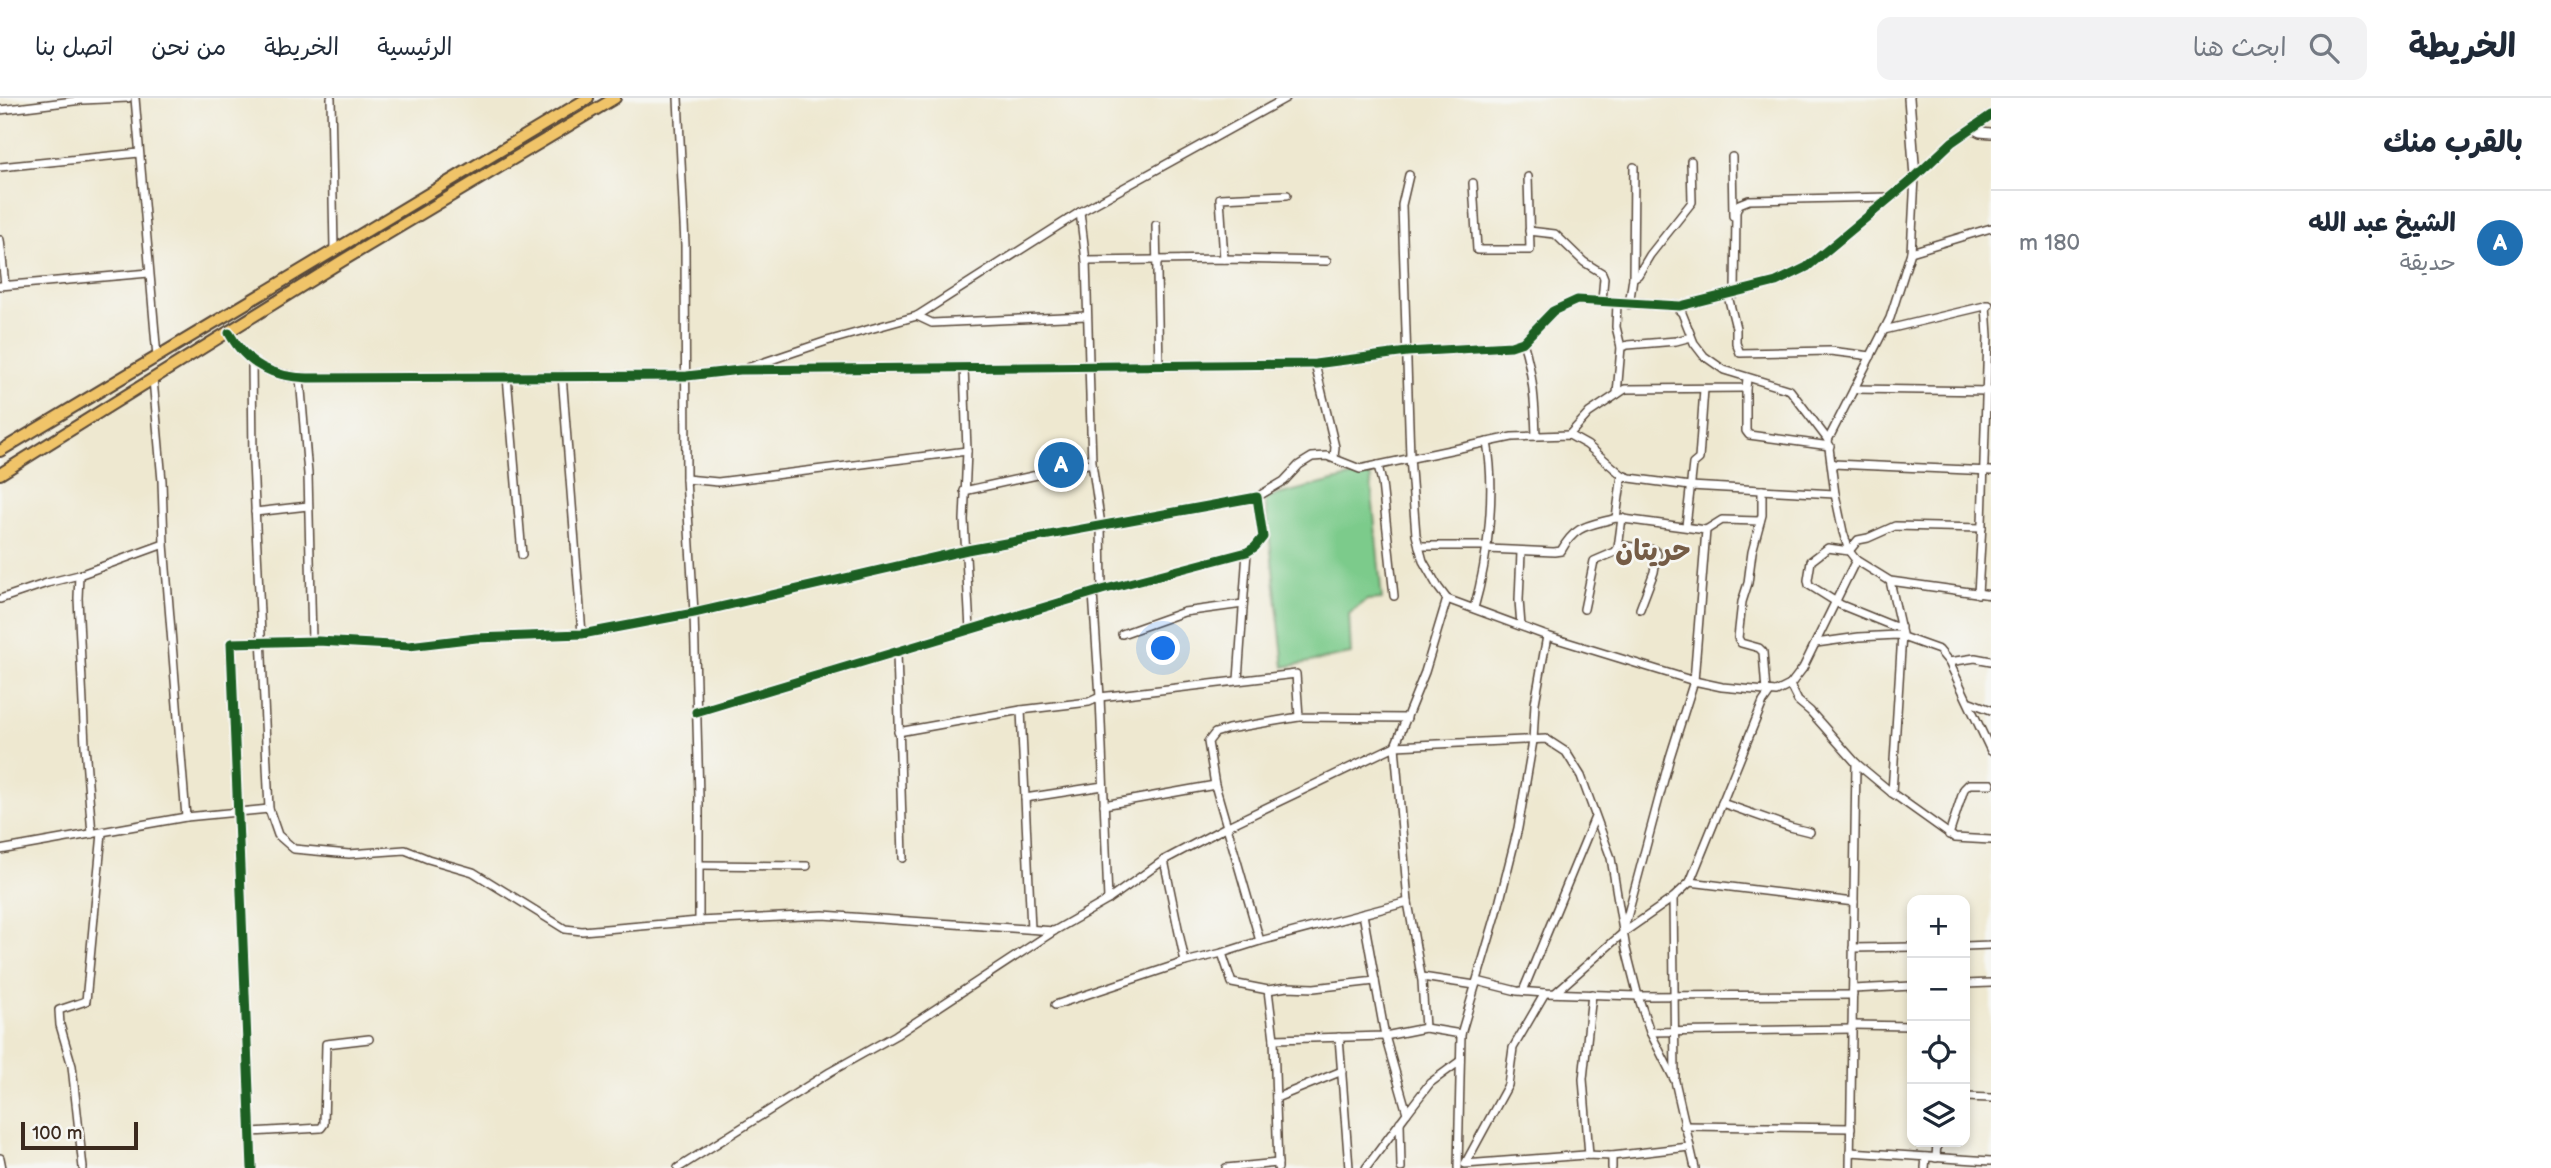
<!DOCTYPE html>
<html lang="ar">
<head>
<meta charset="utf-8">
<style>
  :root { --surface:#fff; --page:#f2f2f3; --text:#1f2937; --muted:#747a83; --line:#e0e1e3; --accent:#1f6fb2 }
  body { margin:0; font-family:"Balsamiq Sans","Playpen Sans Arabic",sans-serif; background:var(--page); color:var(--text); direction:rtl }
  .controls { position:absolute; right:21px; bottom:21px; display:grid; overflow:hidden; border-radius:14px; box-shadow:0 4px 10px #0003 }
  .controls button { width:63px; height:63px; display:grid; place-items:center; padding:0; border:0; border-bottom:2px solid var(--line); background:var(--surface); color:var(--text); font:35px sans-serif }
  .scale { position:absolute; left:21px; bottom:18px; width:117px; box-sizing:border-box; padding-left:7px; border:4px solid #3b2a1e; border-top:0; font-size:19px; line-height:24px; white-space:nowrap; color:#3b2a1e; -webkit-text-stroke:5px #f6f6f2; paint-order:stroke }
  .you { position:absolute; left:1164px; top:551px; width:24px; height:24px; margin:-18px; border:5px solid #fff; border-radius:50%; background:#1a73e8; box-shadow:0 0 0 10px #1a73e833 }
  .badge { display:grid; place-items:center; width:46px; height:46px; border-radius:50%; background:var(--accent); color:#fff; font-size:23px; font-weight:700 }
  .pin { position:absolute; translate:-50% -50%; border:4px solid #fff; box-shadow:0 2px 7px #0006 }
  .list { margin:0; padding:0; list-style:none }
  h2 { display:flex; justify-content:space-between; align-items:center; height:91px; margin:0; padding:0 28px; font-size:30px }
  h2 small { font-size:23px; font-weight:400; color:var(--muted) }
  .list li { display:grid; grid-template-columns:46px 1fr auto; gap:21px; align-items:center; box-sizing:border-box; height:105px; padding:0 28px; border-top:2px solid var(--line) }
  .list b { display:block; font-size:26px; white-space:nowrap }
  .list p { margin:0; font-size:23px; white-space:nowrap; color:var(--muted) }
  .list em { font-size:23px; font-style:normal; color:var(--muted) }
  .icon { flex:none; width:38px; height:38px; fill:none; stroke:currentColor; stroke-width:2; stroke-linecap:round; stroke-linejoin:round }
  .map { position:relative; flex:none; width:1991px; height:1070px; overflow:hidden; direction:ltr }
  header { display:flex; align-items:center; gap:42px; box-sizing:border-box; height:98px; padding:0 35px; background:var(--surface); border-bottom:2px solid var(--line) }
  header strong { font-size:33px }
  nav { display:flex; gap:38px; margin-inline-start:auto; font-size:24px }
  .search { width:490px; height:63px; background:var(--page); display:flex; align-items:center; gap:18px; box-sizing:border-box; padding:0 24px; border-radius:14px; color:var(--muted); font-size:26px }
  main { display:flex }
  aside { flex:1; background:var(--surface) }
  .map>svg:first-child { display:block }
  .green { fill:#7bcb8b; stroke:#5b7a54; stroke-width:2 }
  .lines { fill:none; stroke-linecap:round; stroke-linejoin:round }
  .minor-casing { stroke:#564639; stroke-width:10 }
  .tertiary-casing { stroke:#564639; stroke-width:12 }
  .trunk-casing { stroke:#564639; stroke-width:14 }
  .minor { stroke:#fff; stroke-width:7 }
  .tertiary { stroke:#fff; stroke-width:9 }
  .trunk { stroke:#f0c469; stroke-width:10 }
  .cycleway-casing { stroke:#f6f6f2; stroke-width:13 }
  .cycleway { stroke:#1b5e20; stroke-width:9 }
  .labels { text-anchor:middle; stroke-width:5; stroke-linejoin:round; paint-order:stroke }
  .district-label { font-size:28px; font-weight:bold; fill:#755c46; stroke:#f6f6f2 }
</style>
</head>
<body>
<header>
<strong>الخريطة</strong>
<div class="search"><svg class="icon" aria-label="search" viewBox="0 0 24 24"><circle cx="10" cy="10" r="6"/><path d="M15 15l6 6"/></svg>ابحث هنا</div>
<nav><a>الرئيسية</a><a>الخريطة</a><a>من نحن</a><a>اتصل بنا</a></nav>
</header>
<main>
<aside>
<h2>بالقرب منك<small></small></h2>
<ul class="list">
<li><span class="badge">A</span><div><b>الشيخ عبد الله</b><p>حديقة</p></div><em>180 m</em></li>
</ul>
</aside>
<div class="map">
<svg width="1991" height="1070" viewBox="0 0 1991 1070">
  <rect width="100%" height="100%" fill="#f6f6f2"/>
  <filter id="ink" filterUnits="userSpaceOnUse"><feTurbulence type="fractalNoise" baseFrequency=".0143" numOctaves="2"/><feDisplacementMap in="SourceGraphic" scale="14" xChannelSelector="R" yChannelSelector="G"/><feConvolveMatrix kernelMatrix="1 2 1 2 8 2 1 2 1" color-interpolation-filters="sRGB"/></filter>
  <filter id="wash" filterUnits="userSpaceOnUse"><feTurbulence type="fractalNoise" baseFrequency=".00686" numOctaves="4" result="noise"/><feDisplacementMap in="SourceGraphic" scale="28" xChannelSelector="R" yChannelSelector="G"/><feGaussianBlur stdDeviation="1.57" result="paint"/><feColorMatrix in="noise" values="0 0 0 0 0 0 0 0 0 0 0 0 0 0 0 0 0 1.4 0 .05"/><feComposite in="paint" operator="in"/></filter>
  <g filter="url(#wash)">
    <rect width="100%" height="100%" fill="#eee8d0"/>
    <polygon class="green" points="1370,374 1382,501 1367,502 1349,516 1351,556 1284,569 1265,400"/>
  </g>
  <g filter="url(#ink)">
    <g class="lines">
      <defs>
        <g id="minor">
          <polyline points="135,0 157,259"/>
          <polyline points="331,0 334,151"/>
          <polyline points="678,0 685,147 686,381 694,515 699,699 699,823"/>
          <polyline points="0,12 82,2 128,0"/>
          <polyline points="1732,59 1733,118"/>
          <polyline points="0,69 139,55"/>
          <polyline points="1409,77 1402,107 1410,359 1416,437 1423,463 1438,489 1447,501 1547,538 1694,583 1722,589 1776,594 1790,587 1798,603 1810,613 1856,665 1892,695 1955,740 1991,742"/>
          <polyline points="1915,79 1911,154 1890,220 1828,342 1835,396 1843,434 1849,453 1856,462 1890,483 1991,497"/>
          <polyline points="1473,85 1477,152 1530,152 1528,79"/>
          <polyline points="1080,114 1086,163 1092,365 1101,427 1102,492"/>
          <polyline points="1156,127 1159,269"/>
          <polyline points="1529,133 1555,136 1584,164 1602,175 1604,180 1602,203"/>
          <polyline points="0,142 5,187"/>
          <polyline points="1911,154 1991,130"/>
          <polyline points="1224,161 1220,100 1287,97"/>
          <polyline points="1086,163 1224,161 1327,163"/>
          <polyline points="1633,180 1634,69"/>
          <polyline points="0,188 149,175"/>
          <polyline points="1735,196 1736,114 1739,106 1749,102 1890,99"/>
          <polyline points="1728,198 1736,230 1736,245 1740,255 1830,253 1871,258"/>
          <polyline points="1617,205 1616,229 1621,249 1617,296"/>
          <polyline points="1629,207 1633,180 1638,177 1650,157 1692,104 1691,63"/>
          <polyline points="1674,207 1682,215 1694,245 1704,258 1724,272 1790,292 1828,342"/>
          <polyline points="917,218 932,225 1086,218"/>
          <polyline points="1884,232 1989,207"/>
          <path d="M1523,244C1533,275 1535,306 1536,338"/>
          <polyline points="1621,249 1628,247 1676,243 1691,239"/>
          <polyline points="252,263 253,364 269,711 278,737 294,751 349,756 405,752 428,761 473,774 565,831 582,833 699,823 823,817 1054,833"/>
          <polyline points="1315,266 1335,349 1334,360"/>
          <polyline points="964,269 967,353 964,422 970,532"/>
          <polyline points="747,270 827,243 917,218 1080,114 1286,0"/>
          <polyline points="562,277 582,536"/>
          <polyline points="507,278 522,457"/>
          <polyline points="300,280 308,376 312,543"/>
          <polyline points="1746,290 1746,333 1749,337 1830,348"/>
          <polyline points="1854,291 1991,293"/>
          <polyline points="1569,337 1589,315 1625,291 1746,290 1747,281"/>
          <polyline points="1833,366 1991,373"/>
          <polyline points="1378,367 1382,385 1394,498"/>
          <polyline points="1622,377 1616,420 1706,432 1694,583 1670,659 1625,827"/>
          <polyline points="686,381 718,384 967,353"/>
          <polyline points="1762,392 1762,417 1752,454 1748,485 1742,504 1738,540 1741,545 1759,550 1763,554 1766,594"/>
          <polyline points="964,393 1092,365"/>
          <polyline points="1257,399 1284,383 1299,367 1312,359 1327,358 1360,371 1512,339 1569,337 1587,347 1622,377 1630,380 1690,388 1835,396"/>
          <polyline points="255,414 308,408"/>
          <polyline points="1686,428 1693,366 1699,361 1704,291"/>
          <polyline points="1706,432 1722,422 1760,423"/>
          <polyline points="164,446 186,719"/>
          <polyline points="1619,447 1654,452 1657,455 1654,474 1640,511"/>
          <polyline points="1419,448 1487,448"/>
          <path d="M1487,451L1554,454L1561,453C1576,426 1589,428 1616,420"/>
          <polyline points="1521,454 1519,502 1521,528"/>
          <polyline points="79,477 78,500 85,648 92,736"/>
          <polyline points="1890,483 1902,536 1892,695"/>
          <polyline points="1093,495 1100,599 1108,802"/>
          <polyline points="1978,496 1982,426 1988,238 1986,207"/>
          <polyline points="0,501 47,485 79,477 164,446 162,383 153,281"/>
          <path d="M1474,510C1488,462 1496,393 1487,344"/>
          <polyline points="1584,511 1594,463 1615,454 1618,450 1622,420"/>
          <polyline points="1901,529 1893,528 1841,507 1809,487 1808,482 1811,463 1828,450 1849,453 1858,442 1868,440 1895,428 1982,430"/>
          <polyline points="1122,536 1184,514 1243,506"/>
          <polyline points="1816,545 1859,539 1897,537 1939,552 1949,564 1991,653"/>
          <polyline points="897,554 903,760"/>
          <polyline points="1949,564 1975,560 1991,563"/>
          <polyline points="1238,582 1247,454"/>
          <polyline points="1790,587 1803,570 1856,462"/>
          <polyline points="1970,604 1991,612"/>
          <polyline points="1021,612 1031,831"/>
          <polyline points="1299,619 1228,631 1215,635 1208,644 1215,687 1260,843 1408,804"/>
          <polyline points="898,634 1021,612 1089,604 1100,599 1296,576 1299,619 1407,620"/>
          <polyline points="1025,700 1103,688"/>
          <polyline points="1722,705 1790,729 1810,734"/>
          <polyline points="1104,707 1215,687"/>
          <polyline points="1949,737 1964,691 1969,686 1991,686"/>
          <polyline points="0,752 186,719 269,711"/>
          <polyline points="1164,762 1185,864 1222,855 1232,885 1268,892 1274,941 1385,938 1425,930 1461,936"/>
          <polyline points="699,767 807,768"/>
          <polyline points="1690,784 1854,804"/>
          <polyline points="1673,800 1675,979"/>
          <polyline points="1363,816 1385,938 1407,1015 1366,1070"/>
          <polyline points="1965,848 1991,847"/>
          <polyline points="1853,850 1912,849"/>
          <polyline points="1222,855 1260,843"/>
          <polyline points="1422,879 1475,887"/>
          <polyline points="1477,883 1517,893 1545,895 1638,898 1853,897"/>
          <polyline points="1965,886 1991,885"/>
          <polyline points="1853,891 1912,888"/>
          <polyline points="1268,892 1287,889 1314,890 1375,883"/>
          <polyline points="1523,893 1595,719"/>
          <polyline points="1545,895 1513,950 1508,987 1465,1066 1585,1057 1612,1058 1689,1049"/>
          <polyline points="1555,895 1623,835 1673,800 1690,784 1763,604 1770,594"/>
          <polyline points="1055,907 1185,864"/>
          <polyline points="1852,927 1912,928"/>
          <polyline points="1425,930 1422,883 1408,804 1395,648 1425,574 1447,501"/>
          <polyline points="1650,934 1852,931"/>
          <polyline points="1339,939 1349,1070"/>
          <polyline points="1274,941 1278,1070"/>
          <polyline points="1965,999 1991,1000"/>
          <polyline points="1276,1000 1342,973"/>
          <polyline points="1407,1015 1430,985 1460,963"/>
          <polyline points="1400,1024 1401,1070"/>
          <polyline points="1684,1028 1851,1030"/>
          <polyline points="251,1034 321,1030 324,1026 326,946 369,941"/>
          <polyline points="1850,1054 1991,1063"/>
          <polyline points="1589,1057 1583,981 1592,896"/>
          <polyline points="1612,1058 1612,1070"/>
          <polyline points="0,1060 2,1070"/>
          <polyline points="1936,1060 1937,1044"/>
          <polyline points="83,1070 72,968 60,927 59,912 86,903 102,735"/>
          <polyline points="252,1070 231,545 318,543 409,548 476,540 582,536 694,515 967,452 1257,399 1263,439 1255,449 1247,454 1102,492 696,614"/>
          <polyline points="678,1070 830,974 896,937 1054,833 1108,802 1164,762 1228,728 1395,648 1546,641 1566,654 1581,678 1611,760 1626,851 1638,898 1650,934 1675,983 1695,1070"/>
          <polyline points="1226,1070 1278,1065"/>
          <polyline points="1458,1070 1461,936 1497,814 1518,730 1533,643 1535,605 1547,538"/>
          <polyline points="1850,1070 1856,665"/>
          <polyline points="1925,1070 1926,1059"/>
        </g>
        <g id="tertiary">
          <polyline points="1909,0 1915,79"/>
          <polyline points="1972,30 1980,34 1991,35"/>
          <path d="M229,235C247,267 273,279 308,280L687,278L740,272L1315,266L1407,254L1511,248L1523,244L1553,213L1577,202L1680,208L1776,184L1807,169L1915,79L1952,44L1991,17"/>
        </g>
        <g id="trunk">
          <polyline points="0,353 588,0"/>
          <polyline points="0,376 342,163 615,0"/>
        </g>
      </defs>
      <use href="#minor" class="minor-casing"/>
      <use href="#tertiary" class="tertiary-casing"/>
      <use href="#trunk" class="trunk-casing"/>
      <use href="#minor" class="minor"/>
      <use href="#tertiary" class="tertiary"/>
      <use href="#trunk" class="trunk"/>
      <defs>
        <g id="cycleway">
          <path d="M229,235C247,267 273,279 308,280L687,278L740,272L1315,266L1407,254L1511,248L1523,244L1553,213L1577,202L1680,208L1776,184L1807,169L1915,79L1952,44L1991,17"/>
          <polyline points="252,1070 231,545 318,543 409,548 476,540 582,536 694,515 967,452 1257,399 1263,439 1255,449 1247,454 1102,492 696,614"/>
        </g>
      </defs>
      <use href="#cycleway" class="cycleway-casing"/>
      <use href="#cycleway" class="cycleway"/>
    </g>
  </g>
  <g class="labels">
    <g class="district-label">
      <text x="1653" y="462">حريتان</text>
    </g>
  </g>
</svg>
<div class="controls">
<button>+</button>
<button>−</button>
<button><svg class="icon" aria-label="locate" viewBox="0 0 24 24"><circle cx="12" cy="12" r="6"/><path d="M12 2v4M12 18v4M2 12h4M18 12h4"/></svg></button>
<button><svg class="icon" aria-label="layers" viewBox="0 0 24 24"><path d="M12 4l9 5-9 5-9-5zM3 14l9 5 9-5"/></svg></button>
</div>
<div class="scale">100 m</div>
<div class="you"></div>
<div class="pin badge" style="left:1061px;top:367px">A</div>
</div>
</main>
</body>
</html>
